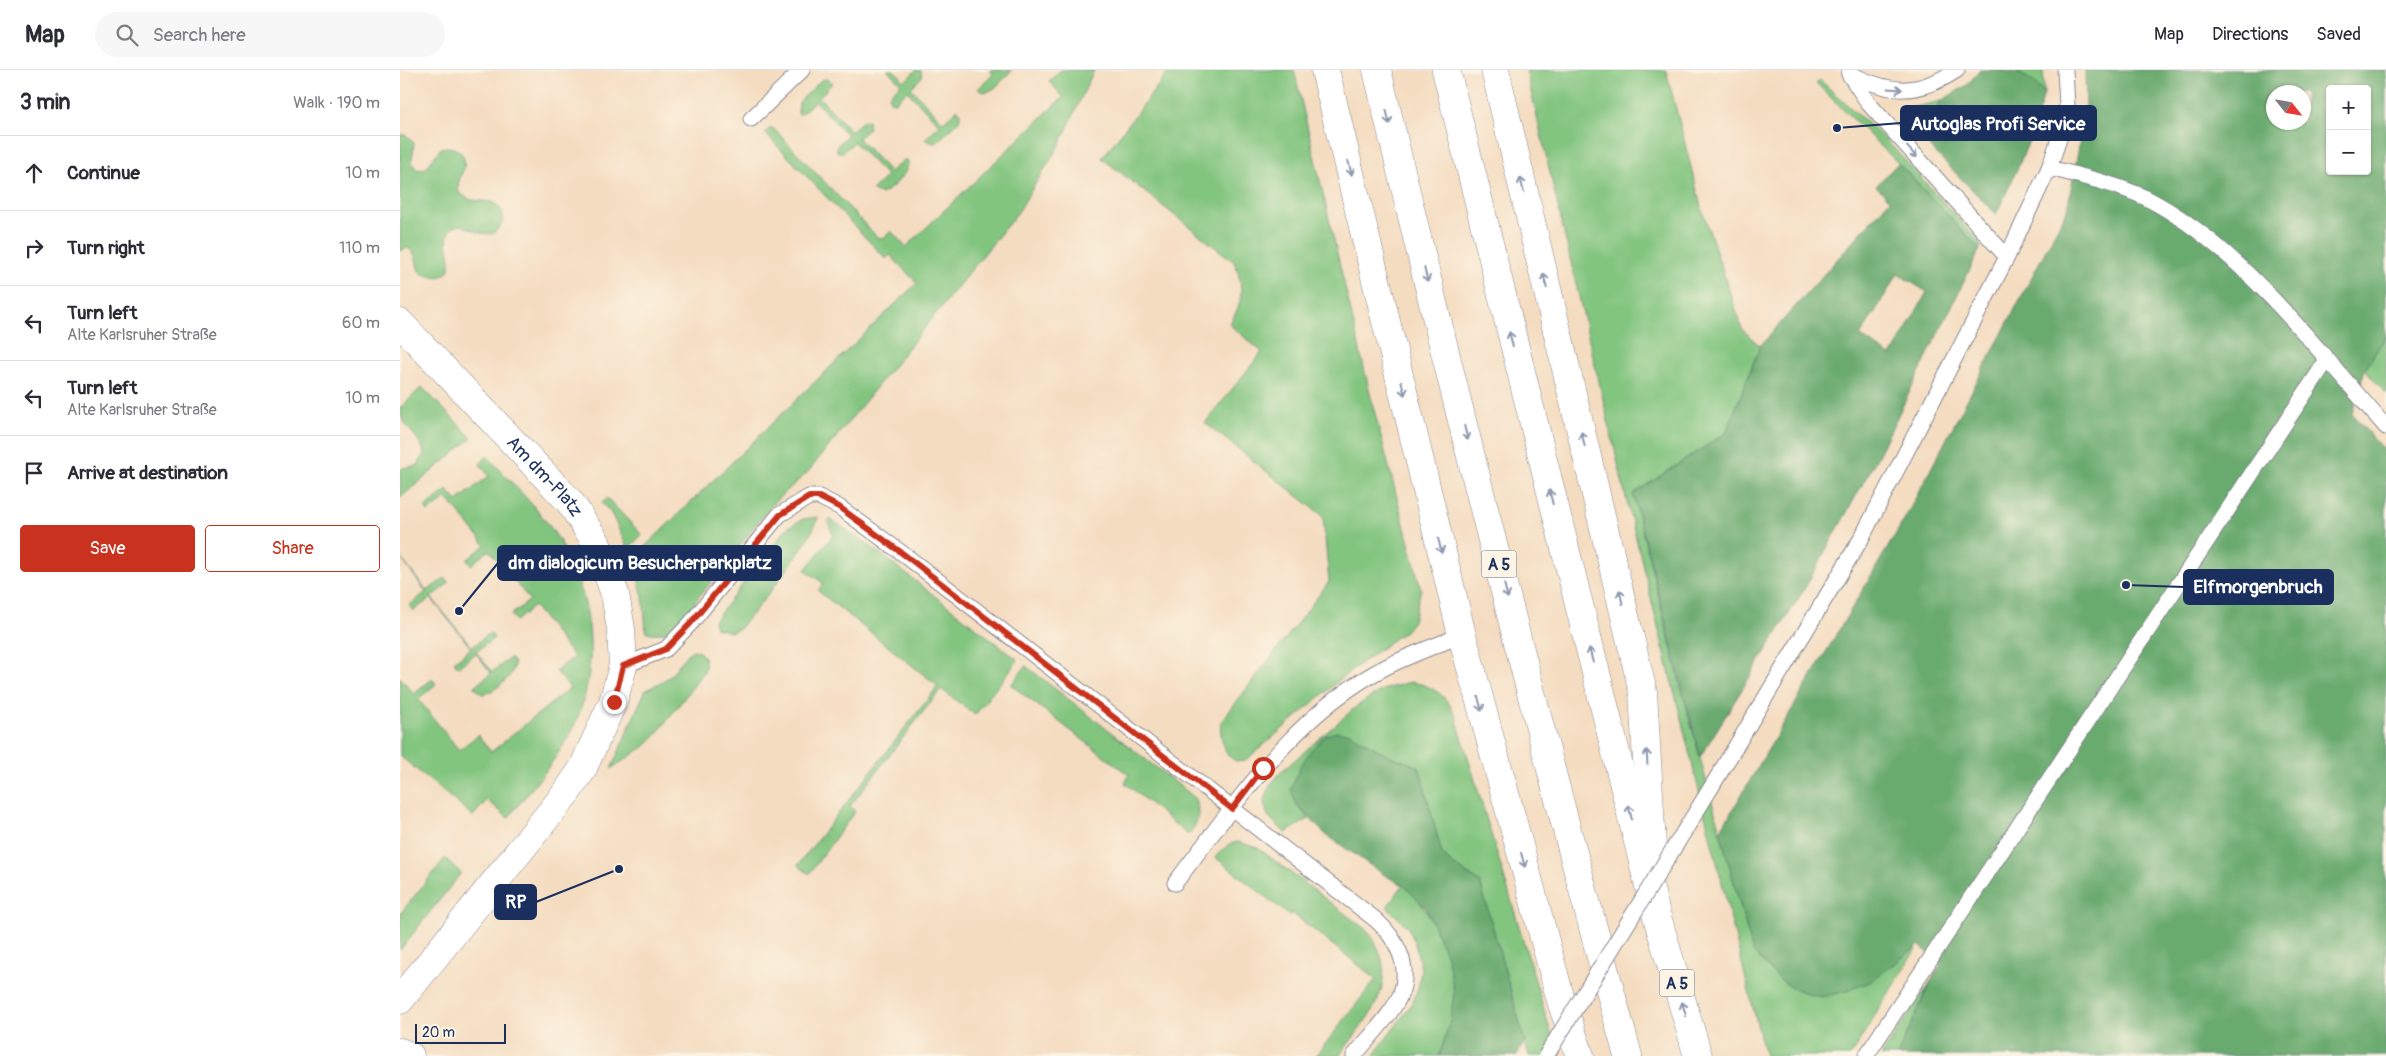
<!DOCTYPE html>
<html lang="en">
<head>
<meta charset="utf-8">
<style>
  :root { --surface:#fff; --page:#f7f7f7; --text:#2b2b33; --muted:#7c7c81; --line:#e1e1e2; --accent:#c8321e }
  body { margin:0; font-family:Pangolin,sans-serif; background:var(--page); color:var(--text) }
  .controls { position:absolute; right:15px; top:15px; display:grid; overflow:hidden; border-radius:5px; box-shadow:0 1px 4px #0004 }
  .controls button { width:45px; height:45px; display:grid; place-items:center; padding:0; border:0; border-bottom:1px solid var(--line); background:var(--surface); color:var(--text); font:25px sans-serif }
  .compass { position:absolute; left:1866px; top:15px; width:45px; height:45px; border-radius:50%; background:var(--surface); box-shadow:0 1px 4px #0004; rotate:121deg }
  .scale { position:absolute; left:15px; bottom:12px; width:91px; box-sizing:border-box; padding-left:5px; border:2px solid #1b2f5e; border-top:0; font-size:14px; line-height:18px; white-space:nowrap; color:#1b2f5e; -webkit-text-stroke:4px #fcf5e5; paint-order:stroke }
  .stop { position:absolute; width:15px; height:15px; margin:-11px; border:4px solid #c8321e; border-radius:50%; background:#fff }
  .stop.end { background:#c8321e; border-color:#fff; box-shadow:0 1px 5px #0008 }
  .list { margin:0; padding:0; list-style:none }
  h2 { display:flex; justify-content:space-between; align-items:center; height:65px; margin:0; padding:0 20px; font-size:21px }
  h2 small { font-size:16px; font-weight:400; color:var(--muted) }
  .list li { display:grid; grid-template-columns:32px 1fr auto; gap:15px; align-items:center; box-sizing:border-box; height:75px; padding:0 20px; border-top:1px solid var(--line) }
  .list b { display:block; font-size:19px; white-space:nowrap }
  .list p { margin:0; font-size:16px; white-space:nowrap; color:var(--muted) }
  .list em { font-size:16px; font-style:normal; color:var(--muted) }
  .actions { display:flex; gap:10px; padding:15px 20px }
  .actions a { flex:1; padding:11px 0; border:1px solid var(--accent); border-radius:5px; text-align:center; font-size:18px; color:var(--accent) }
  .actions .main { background:var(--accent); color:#fff }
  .icon { flex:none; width:28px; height:28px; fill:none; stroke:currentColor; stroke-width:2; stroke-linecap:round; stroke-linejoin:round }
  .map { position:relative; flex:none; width:1986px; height:986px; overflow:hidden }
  header { display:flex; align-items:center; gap:30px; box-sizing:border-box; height:70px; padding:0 25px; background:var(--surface); border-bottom:1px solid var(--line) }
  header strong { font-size:24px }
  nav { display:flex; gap:28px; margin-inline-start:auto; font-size:18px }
  .search { width:350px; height:45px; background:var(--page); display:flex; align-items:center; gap:12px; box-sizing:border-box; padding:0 18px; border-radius:28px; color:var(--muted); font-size:19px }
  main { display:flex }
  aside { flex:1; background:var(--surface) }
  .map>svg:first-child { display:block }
  .green { fill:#82c57f; stroke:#4e7a6e }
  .forest { fill:#69aa6e; stroke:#426c66; fill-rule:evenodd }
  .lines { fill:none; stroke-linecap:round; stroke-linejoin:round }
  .service-casing { stroke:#88868f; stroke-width:17 }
  .minor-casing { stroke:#88868f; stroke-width:29 }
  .motorway-casing { stroke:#88868f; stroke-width:29 }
  .service { stroke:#fff; stroke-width:15 }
  .minor { stroke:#fff; stroke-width:28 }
  .motorway { stroke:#fff; stroke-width:28 }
  .service-bridge-casing { stroke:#88868f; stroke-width:17; stroke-linecap:butt }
  .service-bridge { stroke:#fff; stroke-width:15 }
  .oneway { stroke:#8d97ae }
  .route { stroke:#c8321e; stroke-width:6 }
  .labels { text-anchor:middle; stroke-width:4.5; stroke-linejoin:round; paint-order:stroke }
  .shield { fill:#fcf5e5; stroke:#5e6a86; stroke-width:1 }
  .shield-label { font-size:16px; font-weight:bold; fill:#1b2f5e }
  .street-label { font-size:18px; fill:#1b2f5e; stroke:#fcf5e5 }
  .leader { fill:none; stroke:#1b2f5e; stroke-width:2 }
  .callout-dot { fill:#1b2f5e; stroke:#fcf5e5; stroke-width:2 }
  .callout { fill:#1b2f5e; stroke:#1b2f5e; stroke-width:2 }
  .callout-label { font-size:19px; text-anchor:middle; font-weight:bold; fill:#fff }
</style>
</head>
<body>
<header>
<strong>Map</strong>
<div class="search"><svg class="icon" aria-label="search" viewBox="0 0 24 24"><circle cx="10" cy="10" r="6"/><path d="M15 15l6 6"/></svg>Search here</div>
<nav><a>Map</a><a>Directions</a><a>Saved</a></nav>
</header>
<main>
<aside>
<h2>3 min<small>Walk · 190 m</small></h2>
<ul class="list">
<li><svg class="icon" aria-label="ahead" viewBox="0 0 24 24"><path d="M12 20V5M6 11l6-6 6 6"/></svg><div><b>Continue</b></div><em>10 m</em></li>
<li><svg class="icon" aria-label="right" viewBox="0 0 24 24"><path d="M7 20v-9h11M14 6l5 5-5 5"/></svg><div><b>Turn right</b></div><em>110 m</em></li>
<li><svg class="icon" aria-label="left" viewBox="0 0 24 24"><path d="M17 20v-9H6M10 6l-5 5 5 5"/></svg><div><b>Turn left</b><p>Alte Karlsruher Straße</p></div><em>60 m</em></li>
<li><svg class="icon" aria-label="left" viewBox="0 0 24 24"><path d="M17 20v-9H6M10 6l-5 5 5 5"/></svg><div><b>Turn left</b><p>Alte Karlsruher Straße</p></div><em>10 m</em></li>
<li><svg class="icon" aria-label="arrive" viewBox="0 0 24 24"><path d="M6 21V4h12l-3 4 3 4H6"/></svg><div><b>Arrive at destination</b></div></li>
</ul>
<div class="actions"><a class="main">Save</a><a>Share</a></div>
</aside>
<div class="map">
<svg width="1986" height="986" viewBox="0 0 1986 986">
  <rect width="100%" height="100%" fill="#fcf5e5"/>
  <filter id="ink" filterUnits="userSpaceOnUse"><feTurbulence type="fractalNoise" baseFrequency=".02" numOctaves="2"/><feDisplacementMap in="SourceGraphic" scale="10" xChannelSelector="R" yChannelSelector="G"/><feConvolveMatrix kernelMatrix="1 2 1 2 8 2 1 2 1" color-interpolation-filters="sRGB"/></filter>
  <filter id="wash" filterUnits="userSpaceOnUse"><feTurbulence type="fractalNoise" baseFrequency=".0096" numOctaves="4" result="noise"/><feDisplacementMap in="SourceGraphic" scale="20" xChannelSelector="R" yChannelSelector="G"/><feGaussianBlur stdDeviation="1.12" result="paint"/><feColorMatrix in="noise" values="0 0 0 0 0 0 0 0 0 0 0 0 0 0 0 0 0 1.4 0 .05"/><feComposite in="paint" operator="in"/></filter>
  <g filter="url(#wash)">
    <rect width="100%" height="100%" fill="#f4dcc0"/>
    <g class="green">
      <polygon points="487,0 494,0 505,11 516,0 521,1 522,7 511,18 543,52 558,39 561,43 559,51 537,72 533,73 525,69 540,55 507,21 496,32 490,31 489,25 501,14"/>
      <path d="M590,0H612C603,9 590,29 578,19L593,4Z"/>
      <path d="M661,0H694L660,74L618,142L408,402L374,432L279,552C269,563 260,565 246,562L243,526L232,489L517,213L490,185L486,189L365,63L369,59H374L477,167L484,168L491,161L506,177L663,27L649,11Z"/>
      <path d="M770,0H894L973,336L1021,519L1013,551L1005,561L950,601L845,691C825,696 819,666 821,652L929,512L923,446L805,353L862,282L829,254C844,233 844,215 834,192L702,88Z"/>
      <polygon points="1126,0 1266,0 1301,136 1342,259 1360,276 1326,363 1233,424 1282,622 1353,882 1379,909 1394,919 1490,898 1519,874 1450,986 1365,986 1226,428"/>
      <polygon points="1615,0 1643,0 1644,23 1639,17"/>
      <path d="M427,9L433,13L419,27L451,61L464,50L468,51L469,58L458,68L490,102L505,89L508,92C509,102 492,119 483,123C479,125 475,122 472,120L487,106L454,72L443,82H437V76L447,65L415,31L400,45L398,43L399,32L421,10Z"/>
      <polygon points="1420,10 1488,72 1581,173 1580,179 1498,93 1416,13"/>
      <polygon points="1541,31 1522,69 1499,44 1502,40"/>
      <path d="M0,64L7,66L14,73L12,91L16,99L19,100L26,98L41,78C52,75 67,81 64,96C62,107 56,111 59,123L71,130L93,132C107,141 106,155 92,164L80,163L61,155L50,159C43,173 51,181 50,194C49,211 28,209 19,201C15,191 18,183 7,178L0,181Z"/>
      <polygon points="1986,266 1986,324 1965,299"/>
      <path d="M22,317L72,368L0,428V400L3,398L17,396L24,385C23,366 0,358 0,338Z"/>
      <path d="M87,386C107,408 130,430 148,454C192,512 205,596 171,662C154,694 130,720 108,748L87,730L73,746L0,686V607L14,624L32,609L36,614L18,629L59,680L78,665L91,682L170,618L156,601L174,587L134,536L116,551L111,545L130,530L89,480L71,495L67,490L85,475L47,428L28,442L25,437L47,420L57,431L89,406L80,394Z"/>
      <polygon points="207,428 242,465 228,479 211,443 202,433"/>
      <path d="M418,447C412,473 358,537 339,559L331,562L316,558L314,551L387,458L403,449Z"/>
      <polygon points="430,449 466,473 618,590 575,645 541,619 450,736 455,741 409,804 398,795 538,616 418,521 423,513 405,500 433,465 428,452"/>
      <path d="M0,487L27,521L45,508L49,513L31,527L72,577L90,563L94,568L76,582L92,602L110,588L114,593C115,606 94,623 82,624L74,617L91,603L76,583L58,597L54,592L71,578L31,528L13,541L9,536L26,522Z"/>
      <path d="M294,580C305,583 307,591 304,602L256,665L245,676L211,699L245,621L269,607L288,583Z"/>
      <path d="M626,596L794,727C801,742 799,752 788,765L725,713L729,705L611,615Z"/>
      <path d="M1010,612C1032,615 1045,624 1055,644L1158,986H1129L1080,812L1055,796L1042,784L1019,697L985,684L950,663L896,734L909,749L885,763L868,746L864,733L870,715L882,701L957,636L982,620Z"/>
      <path d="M838,772L858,778L968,861C1004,912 970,945 939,986H916L976,909L892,843L890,846L815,787L829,774Z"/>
      <polygon points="45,788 61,803 0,880 0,844"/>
      <path d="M1003,815C1030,835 1054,889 1054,923C1054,945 1046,966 1039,986H973L1012,934L1019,915L1021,899L1014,870L1008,858L987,837Z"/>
      <polygon points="1531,911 1497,986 1481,986"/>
    </g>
    <g class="forest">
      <path d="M1580,0C1608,0 1626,0 1644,23C1633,66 1616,104 1596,144L1522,69L1541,31L1567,15Z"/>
      <path d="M1685,0H1986V266L1965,299L1952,344L1986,383V986H1497L1531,911L1541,894L1519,875L1470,912L1444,922L1421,927L1394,919L1379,909L1353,882L1320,761L1504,450L1667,140L1686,39ZM1930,19H1967V101H1930ZM1874,22H1904V52H1874Z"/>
      <path d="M1498,93L1580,179L1477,388L1405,518L1300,687L1233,424L1326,363L1360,276L1490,130L1476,116ZM1498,204L1527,222L1491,286L1460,266Z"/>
      <polygon points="937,662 950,663 985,684 1019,697 1042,784 1055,796 1080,812 1125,972 1116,986 1039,986 1050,952 1054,922 1047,886 1026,838 1003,815 986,806 925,764 896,734 891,719 901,695 912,679 926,665"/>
    </g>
  </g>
  <g filter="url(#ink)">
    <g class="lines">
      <defs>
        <g id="service">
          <path d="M1449,3C1490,24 1517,26 1557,0"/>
          <polyline points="1449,4 1469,34 1607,187"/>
          <polyline points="351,49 402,0"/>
          <path d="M1649,98C1681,106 1716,114 1746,128C1838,174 1918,281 1986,357"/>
          <path d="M223,596L266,579L290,554L379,445L409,427H419L439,437L506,486L976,850C996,868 1011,895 1001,923C993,944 968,968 954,986"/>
          <polyline points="1312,716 1461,469 1607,187 1649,98 1659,69 1667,36 1665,0"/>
          <path d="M775,813C836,734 896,641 988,596C1012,584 1037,575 1062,565"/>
          <polyline points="1466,986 1927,290"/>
        </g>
        <g id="minor">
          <path id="s1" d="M0,253L170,432L196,472L215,524L221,559L223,596L213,632L182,700L167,722L0,930"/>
          <polyline points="0,982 10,986"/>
        </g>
        <g id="motorway">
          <polyline points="925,0 1062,565 1162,934 1180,986"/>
          <path d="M977,0C1055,330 1138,659 1228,986"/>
          <polyline points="1046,0 1255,840 1298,986"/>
          <polyline points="1095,0 1243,622 1252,776"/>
        </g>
      </defs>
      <use href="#service" class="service-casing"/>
      <use href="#minor" class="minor-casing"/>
      <use href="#motorway" class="motorway-casing"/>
      <use href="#service" class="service"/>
      <use href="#minor" class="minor"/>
      <use href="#motorway" class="motorway"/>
      <defs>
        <polyline id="service-bridge" points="1146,986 1312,716"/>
      </defs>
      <use href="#service-bridge" class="service-bridge-casing"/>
      <use href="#service-bridge" class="service-bridge"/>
    </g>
    <defs><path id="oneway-shaft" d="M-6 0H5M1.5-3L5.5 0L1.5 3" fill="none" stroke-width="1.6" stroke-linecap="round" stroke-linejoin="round" transform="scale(1.25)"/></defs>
    <g class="oneway">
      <use href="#oneway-shaft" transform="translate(1495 19) rotate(4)"/>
      <use href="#oneway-shaft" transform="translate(988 47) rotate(77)"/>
      <use href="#oneway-shaft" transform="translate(1512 82) rotate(48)"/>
      <use href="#oneway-shaft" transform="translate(950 98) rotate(76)"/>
      <use href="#oneway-shaft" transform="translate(1122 115) rotate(-103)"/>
      <use href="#oneway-shaft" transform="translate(1026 205) rotate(76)"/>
      <use href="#oneway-shaft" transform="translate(1145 211) rotate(-103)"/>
      <use href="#oneway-shaft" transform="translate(1111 269) rotate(-104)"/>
      <use href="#oneway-shaft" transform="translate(1003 318) rotate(77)"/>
      <use href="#oneway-shaft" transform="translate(1066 363) rotate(76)"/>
      <use href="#oneway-shaft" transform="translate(1183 369) rotate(-103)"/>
      <use href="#oneway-shaft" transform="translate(1151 427) rotate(-104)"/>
      <use href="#oneway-shaft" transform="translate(1040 476) rotate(76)"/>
      <use href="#oneway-shaft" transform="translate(1106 521) rotate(76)"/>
      <use href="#oneway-shaft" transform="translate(1221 527) rotate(-103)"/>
      <use href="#oneway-shaft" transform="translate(1191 585) rotate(-104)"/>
      <use href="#oneway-shaft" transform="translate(1080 634) rotate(75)"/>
      <use href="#oneway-shaft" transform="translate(1247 687) rotate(-93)"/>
      <use href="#oneway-shaft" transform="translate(1230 742) rotate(-104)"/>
      <use href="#oneway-shaft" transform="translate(1123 790) rotate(75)"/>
      <use href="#oneway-shaft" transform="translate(1284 939) rotate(-106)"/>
    </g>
  </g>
  <g class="lines" filter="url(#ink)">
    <polyline class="route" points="214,632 223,596 266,579 290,554 380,445 409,427 419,427 439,437 506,486 832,739 863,698"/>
  </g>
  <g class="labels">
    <g class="shield">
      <rect x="1081.5" y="480.5" width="35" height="27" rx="4"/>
      <rect x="1259.5" y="899.5" width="35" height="27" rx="4"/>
    </g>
    <g class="shield-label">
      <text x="1099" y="500">A 5</text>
      <text x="1277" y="919">A 5</text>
    </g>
    <g class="street-label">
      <text dy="6" stroke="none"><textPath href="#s1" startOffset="211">Am dm-Platz</textPath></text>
    </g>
  </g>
  <path class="leader" d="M1437 58L1501 53M59 541L98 493M1726 515L1784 517M219 799L136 832"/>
  <g class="callout-dot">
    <circle cx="1437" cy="58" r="5"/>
    <circle cx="59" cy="541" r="5"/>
    <circle cx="1726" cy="515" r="5"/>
    <circle cx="219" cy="799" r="5"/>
  </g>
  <g class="callout">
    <rect x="1501" y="36" width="195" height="34" rx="5"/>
    <rect x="98" y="476" width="283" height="34" rx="5"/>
    <rect x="1784" y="500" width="149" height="34" rx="5"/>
    <rect x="95" y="815" width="41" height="34" rx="5"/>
  </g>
  <g class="callout-label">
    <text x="1598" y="60">Autoglas Profi Service</text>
    <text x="240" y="499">dm dialogicum Besucherparkplatz</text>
    <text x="1858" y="523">Elfmorgenbruch</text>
    <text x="116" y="838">RP</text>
  </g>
</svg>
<div class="controls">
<button>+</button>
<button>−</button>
</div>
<svg class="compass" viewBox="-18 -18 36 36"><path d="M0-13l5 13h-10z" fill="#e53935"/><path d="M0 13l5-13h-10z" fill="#7c7c81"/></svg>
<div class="scale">20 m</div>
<div class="stop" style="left:863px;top:698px"></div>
<div class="stop end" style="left:214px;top:632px"></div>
</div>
</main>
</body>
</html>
